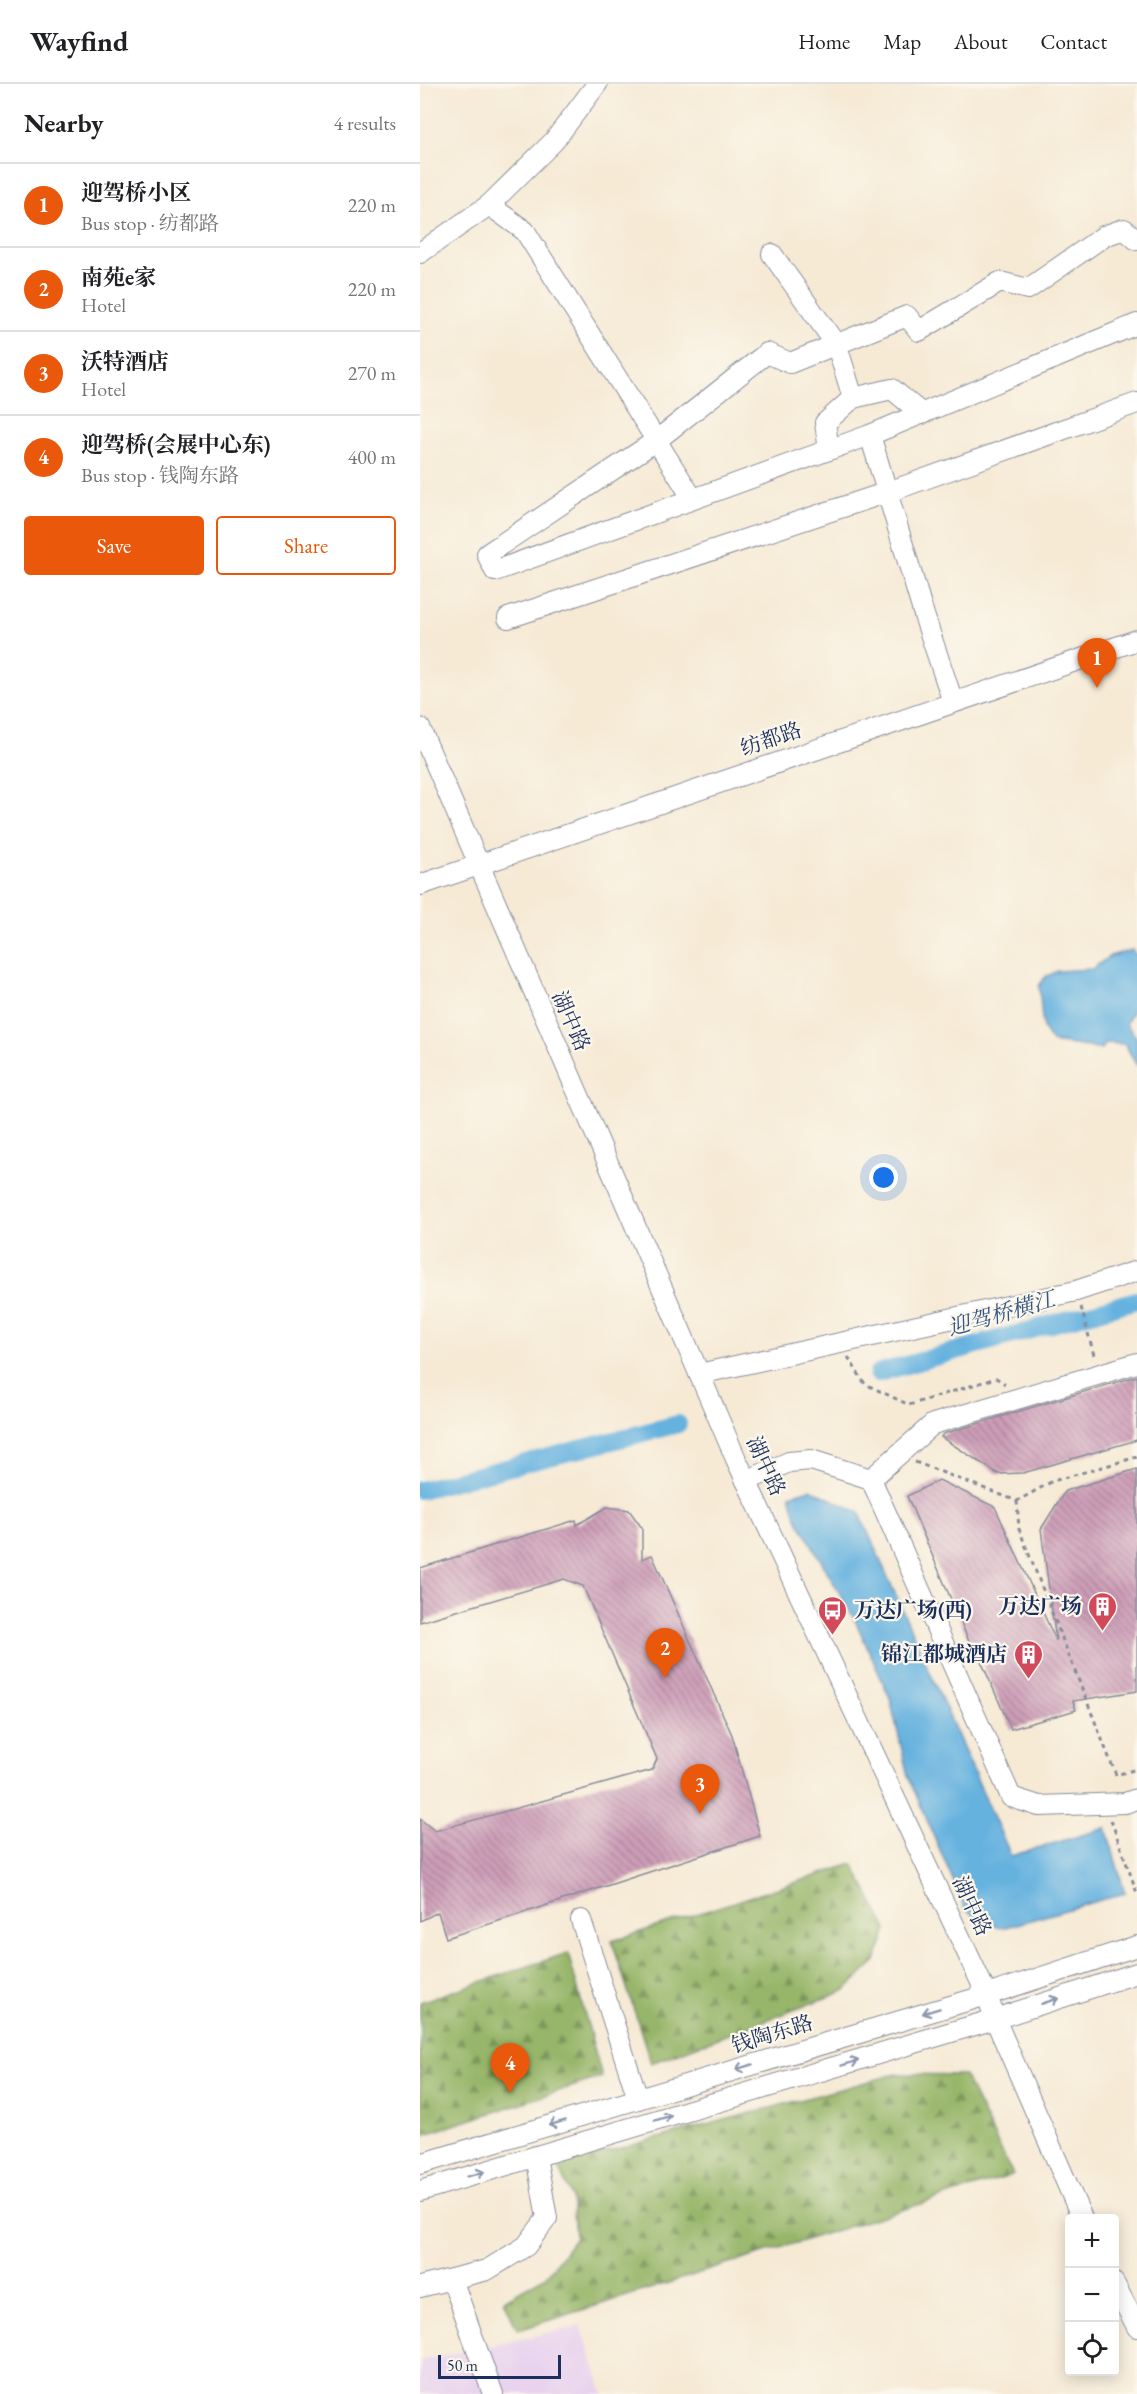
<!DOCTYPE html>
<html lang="en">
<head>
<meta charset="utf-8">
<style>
  :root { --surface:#fff; --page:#f2f2f2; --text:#202124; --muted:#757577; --line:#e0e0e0; --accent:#ea580c }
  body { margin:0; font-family:"EB Garamond","Noto Serif SC",serif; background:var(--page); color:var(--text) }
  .controls { position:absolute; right:18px; bottom:18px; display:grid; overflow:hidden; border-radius:6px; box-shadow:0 3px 15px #0003 }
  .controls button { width:54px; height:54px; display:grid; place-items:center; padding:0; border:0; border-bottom:2px solid var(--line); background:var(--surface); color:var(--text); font:30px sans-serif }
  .scale { position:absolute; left:18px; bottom:15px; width:123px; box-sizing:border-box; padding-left:6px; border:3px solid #1b2f5e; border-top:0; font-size:16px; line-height:21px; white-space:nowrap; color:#1b2f5e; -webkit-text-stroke:4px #fbf7ec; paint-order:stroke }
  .you { position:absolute; left:464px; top:1094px; width:21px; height:21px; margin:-15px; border:4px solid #fff; border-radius:50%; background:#1a73e8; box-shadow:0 0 0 9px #1a73e833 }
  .badge { display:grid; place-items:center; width:39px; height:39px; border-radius:50%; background:var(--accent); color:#fff; font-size:20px; font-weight:700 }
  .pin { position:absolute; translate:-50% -50px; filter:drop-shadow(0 2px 3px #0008) }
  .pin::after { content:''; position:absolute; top:32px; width:21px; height:18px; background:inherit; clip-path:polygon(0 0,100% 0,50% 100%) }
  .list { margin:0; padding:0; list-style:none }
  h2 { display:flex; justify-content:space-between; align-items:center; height:78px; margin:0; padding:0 24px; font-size:26px }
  h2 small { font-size:20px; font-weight:400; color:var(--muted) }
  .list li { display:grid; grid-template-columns:39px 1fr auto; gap:18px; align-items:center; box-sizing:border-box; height:84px; padding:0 24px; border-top:2px solid var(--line) }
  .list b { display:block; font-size:22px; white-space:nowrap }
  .list p { margin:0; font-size:20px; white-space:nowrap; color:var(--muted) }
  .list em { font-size:20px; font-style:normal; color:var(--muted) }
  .actions { display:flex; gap:12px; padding:18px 24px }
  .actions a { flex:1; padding:14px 0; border:2px solid var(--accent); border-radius:6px; text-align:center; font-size:21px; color:var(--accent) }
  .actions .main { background:var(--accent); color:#fff }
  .icon { flex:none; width:33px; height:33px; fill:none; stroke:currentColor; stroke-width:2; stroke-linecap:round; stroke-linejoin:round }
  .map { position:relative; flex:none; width:717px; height:2310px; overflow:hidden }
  header { display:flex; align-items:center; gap:36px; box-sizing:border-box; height:84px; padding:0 30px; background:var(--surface); border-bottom:2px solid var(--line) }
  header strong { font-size:28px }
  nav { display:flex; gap:33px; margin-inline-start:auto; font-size:21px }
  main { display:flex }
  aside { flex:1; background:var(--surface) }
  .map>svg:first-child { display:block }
  .built { fill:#e8d2ee }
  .forest { fill:url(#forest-firs); stroke:#597264; stroke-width:1.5 }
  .water { fill:#66b2df; stroke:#40709e; stroke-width:1.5 }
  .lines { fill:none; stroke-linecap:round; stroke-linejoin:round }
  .canal { stroke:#66b2df; stroke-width:18 }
  .building { fill:url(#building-back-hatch) }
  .minor-casing { stroke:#888c9a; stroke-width:22 }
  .path { stroke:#888c9a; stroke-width:3; stroke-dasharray:4.5 4.5; stroke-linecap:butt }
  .minor { stroke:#fff; stroke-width:20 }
  .oneway { stroke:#8d97ae }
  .labels { text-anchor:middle; stroke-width:4.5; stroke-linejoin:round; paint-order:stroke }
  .street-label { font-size:21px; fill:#1b2f5e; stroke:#fbf7ec }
  .poi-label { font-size:21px; font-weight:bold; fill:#1b2f5e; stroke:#fbf7ec; text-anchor:end }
  .water-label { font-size:22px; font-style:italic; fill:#325685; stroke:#fbf7ec }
</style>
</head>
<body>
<header>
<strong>Wayfind</strong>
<nav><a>Home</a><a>Map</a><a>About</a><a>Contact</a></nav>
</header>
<main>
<aside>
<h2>Nearby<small>4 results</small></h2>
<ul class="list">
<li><span class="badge">1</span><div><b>迎驾桥小区</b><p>Bus stop · 纺都路</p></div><em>220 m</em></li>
<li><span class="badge">2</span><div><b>南苑e家</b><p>Hotel</p></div><em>220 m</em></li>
<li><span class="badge">3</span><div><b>沃特酒店</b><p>Hotel</p></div><em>270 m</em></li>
<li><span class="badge">4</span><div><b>迎驾桥(会展中心东)</b><p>Bus stop · 钱陶东路</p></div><em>400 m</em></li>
</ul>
<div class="actions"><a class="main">Save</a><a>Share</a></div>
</aside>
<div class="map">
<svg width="717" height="2310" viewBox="0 0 717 2310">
  <defs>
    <pattern id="forest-firs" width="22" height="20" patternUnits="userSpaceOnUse" patternTransform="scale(1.5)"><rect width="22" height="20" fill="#97b669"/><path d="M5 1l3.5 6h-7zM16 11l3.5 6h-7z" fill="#7a945a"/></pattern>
    <pattern id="building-back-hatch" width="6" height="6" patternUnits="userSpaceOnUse" patternTransform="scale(1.5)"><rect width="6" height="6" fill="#cd9db7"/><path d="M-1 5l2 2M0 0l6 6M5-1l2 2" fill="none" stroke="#a68098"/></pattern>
  </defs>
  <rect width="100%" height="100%" fill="#fbf7ec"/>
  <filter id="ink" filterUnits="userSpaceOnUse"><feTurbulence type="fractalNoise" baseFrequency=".0167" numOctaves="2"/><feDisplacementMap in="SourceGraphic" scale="12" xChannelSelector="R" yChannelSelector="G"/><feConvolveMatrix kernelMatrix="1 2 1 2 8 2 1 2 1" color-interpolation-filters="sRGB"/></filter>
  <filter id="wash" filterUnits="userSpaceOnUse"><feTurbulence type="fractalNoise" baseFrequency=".008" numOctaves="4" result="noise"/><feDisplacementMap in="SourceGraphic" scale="24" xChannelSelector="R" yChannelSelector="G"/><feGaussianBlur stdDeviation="1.35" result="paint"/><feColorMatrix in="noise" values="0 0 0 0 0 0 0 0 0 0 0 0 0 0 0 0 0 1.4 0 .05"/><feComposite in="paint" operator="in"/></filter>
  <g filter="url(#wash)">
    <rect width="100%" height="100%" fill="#f6ead5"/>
    <polygon class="built" points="161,2242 184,2310 0,2310 0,2277"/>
    <g class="forest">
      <polygon points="433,1780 467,1846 455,1878 424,1907 231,1979 192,1857"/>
      <polygon points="148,1869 182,1993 0,2052 0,1918"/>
      <polygon points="476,1990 544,1991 593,2091 98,2246 84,2216 126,2192 155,2154 152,2114 138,2081"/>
    </g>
    <g class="water">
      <polygon points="712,866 717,872 717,918 706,940 717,954 717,982 705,960 686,959 682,965 632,958 623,945 619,902 625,893 638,887 672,885 690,872"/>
      <polygon points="390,1405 439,1428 591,1772 686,1744 705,1809 583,1844 560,1836 546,1826 488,1692 470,1614 435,1536 376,1433 370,1411"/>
    </g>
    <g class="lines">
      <g class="canal">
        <polyline points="458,1289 717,1216"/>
        <polyline points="0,1406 258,1340"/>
      </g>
    </g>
    <g id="blocks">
      <g class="building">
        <polygon points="717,1292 717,1356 603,1389 578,1390 521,1353 523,1350"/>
        <polygon points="717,1385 717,1607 653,1617 656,1626 591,1645 554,1561 551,1562 487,1412 519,1396 575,1423 636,1557 621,1445 645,1407"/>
        <polygon points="187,1423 209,1426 222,1444 222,1475 232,1471 312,1651 340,1752 26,1854 18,1828 0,1837 0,1735 15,1747 232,1686 237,1675 163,1502 144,1495 0,1538 0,1484 156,1436 157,1441"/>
      </g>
    </g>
  </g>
  <g filter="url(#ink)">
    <use href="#blocks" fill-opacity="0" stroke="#888c9a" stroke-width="1.5"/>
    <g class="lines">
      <defs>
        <g id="minor">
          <polyline points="69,121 105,147 273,415"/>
          <polyline points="717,156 704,145 684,152 608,205 580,198 499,247 487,232 370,279 347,269 237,356 67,470 75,487 450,351 717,240"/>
          <polyline points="0,169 69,121 134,57 177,0"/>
          <polyline points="352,170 417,262 433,314"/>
          <polyline points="450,351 504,531 533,618"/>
          <polyline points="409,366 405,339 433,314 472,305 502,330"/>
          <polyline points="88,534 468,408 717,319"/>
          <polyline points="0,644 316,1375 567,1911 575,1935 662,2134"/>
          <polyline points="0,801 717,556"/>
          <polyline points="279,1290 656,1207 717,1187"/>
          <polyline points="451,1395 591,1713 619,1722 705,1719 717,1715"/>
          <polyline points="326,1397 369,1378 391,1376 451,1395 513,1340 717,1279"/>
          <polyline points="161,1836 218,2015"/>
          <polyline points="0,2080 567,1911 717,1862"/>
          <polyline points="0,2107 575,1935 717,1889"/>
          <polyline points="32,2195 73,2310"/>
          <polyline points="694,2199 717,2243"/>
          <polyline points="0,2203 67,2186 106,2162 127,2134 116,2072"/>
        </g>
      </defs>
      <use href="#minor" class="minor-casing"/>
      <g class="path">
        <polyline points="661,1223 675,1275"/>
        <polyline points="428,1273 445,1300 489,1321 576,1294 585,1300"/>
        <polyline points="495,1378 597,1417 633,1397 717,1373"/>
        <polyline points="597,1417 599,1445 696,1691 717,1685"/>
        <polyline points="691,1736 717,1809"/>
      </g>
      <use href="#minor" class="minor"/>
    </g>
    <defs><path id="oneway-shaft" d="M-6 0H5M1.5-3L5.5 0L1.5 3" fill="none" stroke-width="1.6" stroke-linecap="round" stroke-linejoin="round" transform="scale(1.5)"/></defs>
    <g class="oneway">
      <use href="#oneway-shaft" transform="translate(630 1917) rotate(-18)"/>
      <use href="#oneway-shaft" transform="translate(511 1927) rotate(163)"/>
      <use href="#oneway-shaft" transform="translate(430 1979) rotate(-17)"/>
      <use href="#oneway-shaft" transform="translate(324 1983) rotate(163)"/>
      <use href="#oneway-shaft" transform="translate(243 2034) rotate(-17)"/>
      <use href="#oneway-shaft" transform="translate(137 2039) rotate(163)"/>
      <use href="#oneway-shaft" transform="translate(56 2090) rotate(-17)"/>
    </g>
  </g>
  <defs>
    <symbol id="building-pin" viewBox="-11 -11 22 30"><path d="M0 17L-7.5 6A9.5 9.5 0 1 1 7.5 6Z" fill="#d1495b" stroke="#fbf7ec"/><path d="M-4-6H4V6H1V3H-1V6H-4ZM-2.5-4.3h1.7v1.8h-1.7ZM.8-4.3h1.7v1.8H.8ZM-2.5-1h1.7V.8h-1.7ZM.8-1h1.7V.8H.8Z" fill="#fff"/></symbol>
    <symbol id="bus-pin" viewBox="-11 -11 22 30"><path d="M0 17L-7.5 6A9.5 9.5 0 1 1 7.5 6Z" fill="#d1495b" stroke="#fbf7ec"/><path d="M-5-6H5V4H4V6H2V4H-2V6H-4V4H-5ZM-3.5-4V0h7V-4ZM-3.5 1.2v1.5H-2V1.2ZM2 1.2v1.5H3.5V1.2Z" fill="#fff"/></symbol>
  </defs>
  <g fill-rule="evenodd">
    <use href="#building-pin" x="666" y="1506" width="33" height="45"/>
    <use href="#bus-pin" x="396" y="1510" width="33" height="45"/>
    <use href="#building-pin" x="592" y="1554" width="33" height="45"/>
  </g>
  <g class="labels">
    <g class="street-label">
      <text transform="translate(351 655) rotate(-19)" y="7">纺都路</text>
      <text transform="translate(151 937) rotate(66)" y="7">湖中路</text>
      <text transform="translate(346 1382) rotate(65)" y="7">湖中路</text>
      <text transform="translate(552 1822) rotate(65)" y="7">湖中路</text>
      <text transform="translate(352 1950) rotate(-17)" y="7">钱陶东路</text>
    </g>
    <g class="poi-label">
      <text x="662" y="1529">万达广场</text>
      <text x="434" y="1533" text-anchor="start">万达广场(西)</text>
      <text x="587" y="1577">锦江都城酒店</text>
    </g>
    <g class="water-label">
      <text transform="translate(581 1229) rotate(-16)" y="8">迎驾桥横江</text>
    </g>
  </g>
</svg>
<div class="controls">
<button>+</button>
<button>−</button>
<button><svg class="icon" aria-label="locate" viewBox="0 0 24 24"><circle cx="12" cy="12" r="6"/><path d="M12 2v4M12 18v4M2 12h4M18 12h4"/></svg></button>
</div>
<div class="scale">50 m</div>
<div class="you"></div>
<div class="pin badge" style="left:677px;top:604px">1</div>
<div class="pin badge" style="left:245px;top:1594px">2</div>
<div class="pin badge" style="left:280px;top:1730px">3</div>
<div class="pin badge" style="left:90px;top:2009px">4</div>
</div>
</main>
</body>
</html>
